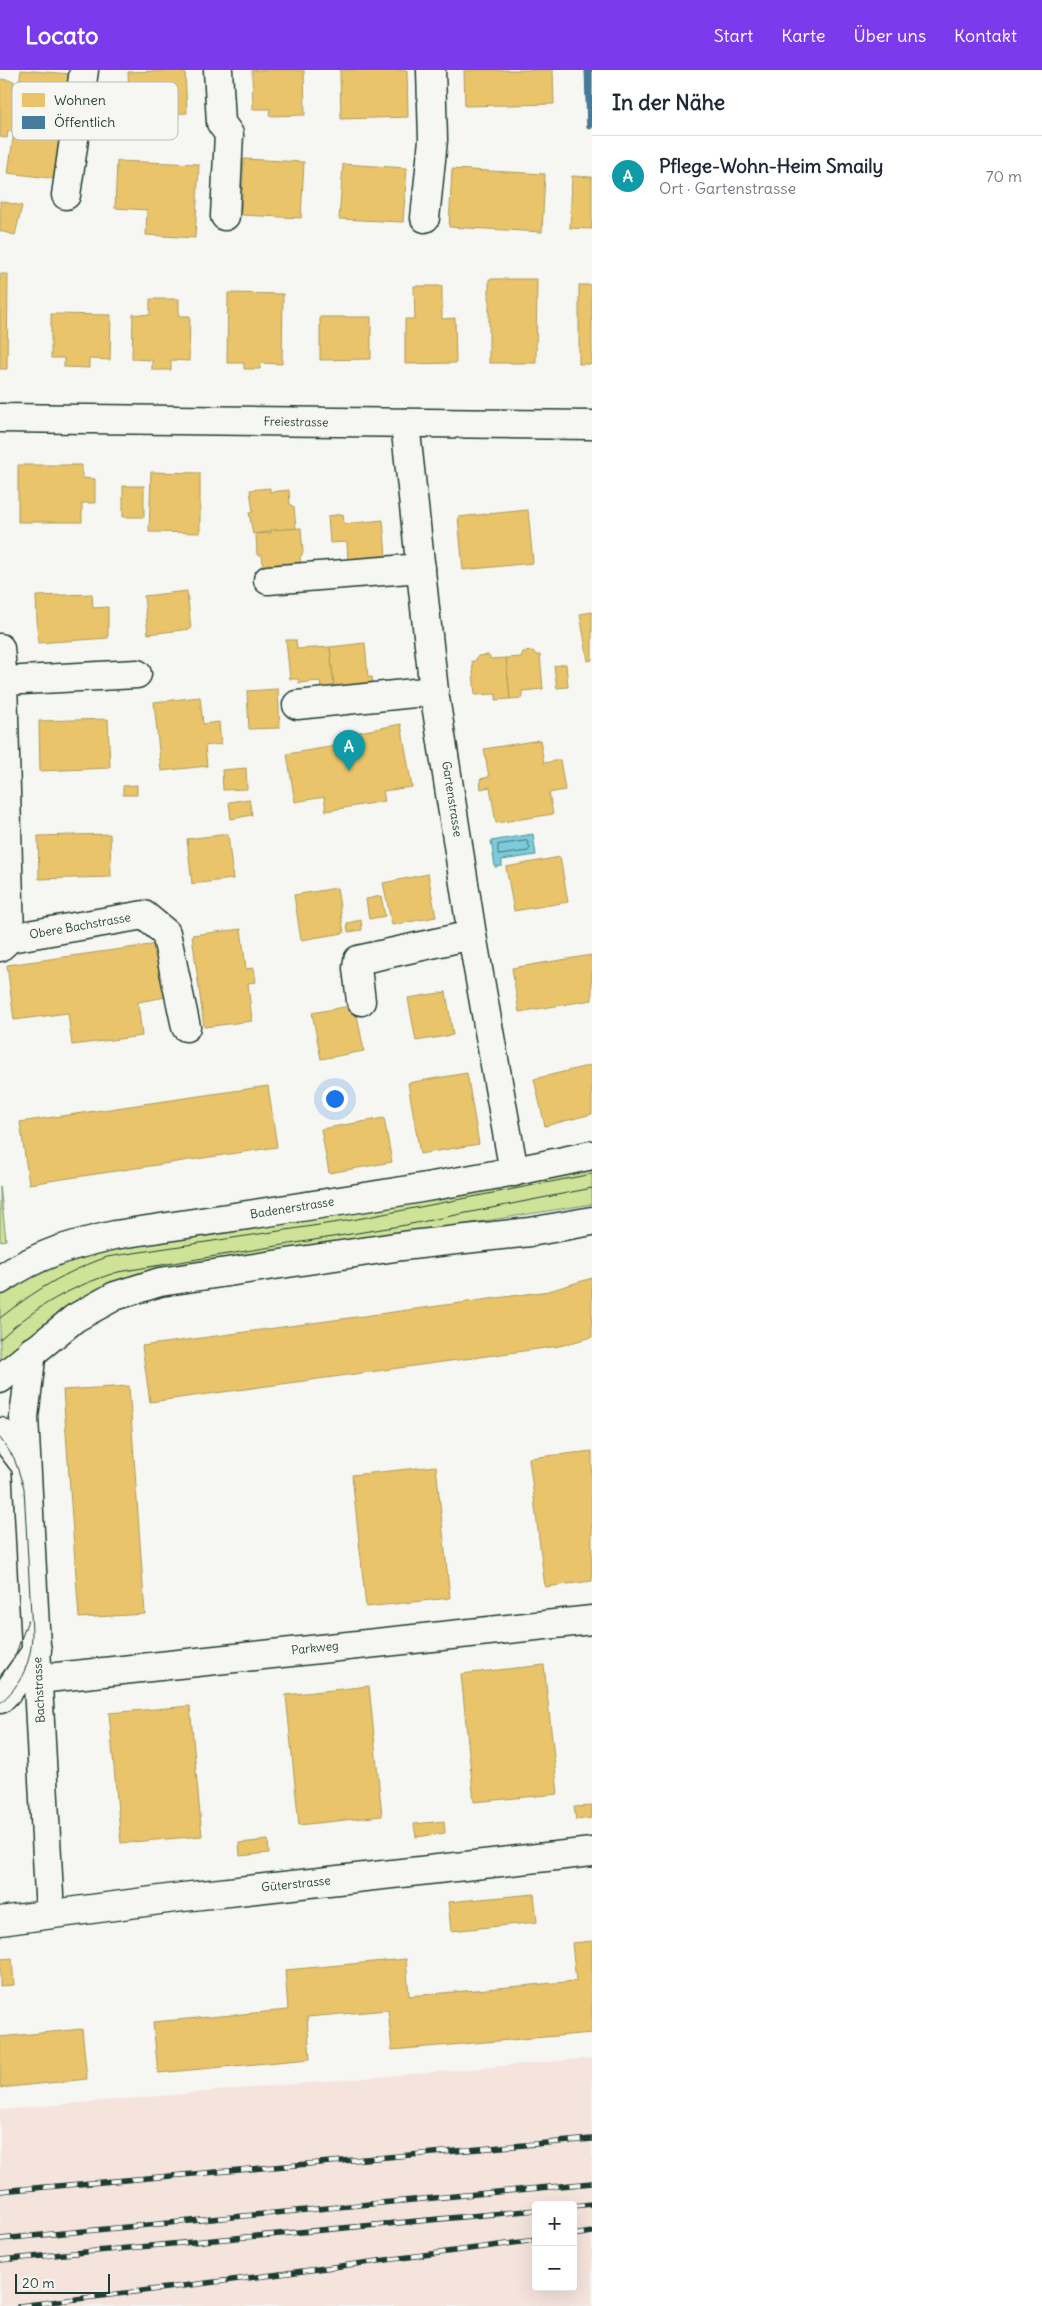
<!DOCTYPE html>
<html lang="de">
<head>
<meta charset="utf-8">
<style>
  :root { --surface:#fff; --page:#f6f6f7; --text:#1f2937; --muted:#747a83; --line:#e0e1e3; --accent:#7c3aed }
  body { margin:0; font-family:Delius,sans-serif; background:var(--page); color:var(--text) }
  .controls { position:absolute; right:15px; bottom:15px; display:grid; overflow:hidden; border-radius:5px; box-shadow:0 5px 20px #0002 }
  .controls button { width:45px; height:45px; display:grid; place-items:center; padding:0; border:0; border-bottom:1px solid var(--line); background:var(--surface); color:var(--text); font:25px sans-serif }
  .scale { position:absolute; left:15px; bottom:12px; width:95px; box-sizing:border-box; padding-left:5px; border:2px solid #1f3d34; border-top:0; font-size:14px; line-height:18px; white-space:nowrap; color:#1f3d34; -webkit-text-stroke:4px #f6f6f2; paint-order:stroke }
  .you { position:absolute; left:334px; top:1028px; width:18px; height:18px; margin:-12px; border:4px solid #fff; border-radius:50%; background:#1a73e8; box-shadow:0 0 0 8px #1a73e833 }
  .badge { display:grid; place-items:center; width:32px; height:32px; border-radius:50%; background:var(--accent); color:#fff; font-size:16px; font-weight:700 }
  .pin { position:absolute; translate:-50% -41px; filter:drop-shadow(0 1px 2px #0008) }
  .pin::after { content:''; position:absolute; top:26px; width:18px; height:15px; background:inherit; clip-path:polygon(0 0,100% 0,50% 100%) }
  .list { margin:0; padding:0; list-style:none }
  h2 { display:flex; justify-content:space-between; align-items:center; height:65px; margin:0; padding:0 20px; font-size:21px }
  h2 small { font-size:16px; font-weight:400; color:var(--muted) }
  .list li { display:grid; grid-template-columns:32px 1fr auto; gap:15px; align-items:center; box-sizing:border-box; height:80px; padding:0 20px; border-top:1px solid var(--line) }
  .list b { display:block; font-size:19px; white-space:nowrap }
  .list p { margin:0; font-size:16px; white-space:nowrap; color:var(--muted) }
  .list em { font-size:16px; font-style:normal; color:var(--muted) }
  .map { position:relative; flex:none; width:592px; height:2236px; overflow:hidden }
  header { display:flex; align-items:center; gap:30px; box-sizing:border-box; height:70px; padding:0 25px; background:var(--accent); color:#fff }
  header strong { font-size:24px }
  nav { display:flex; gap:28px; margin-inline-start:auto; font-size:18px }
  main { display:flex }
  aside { flex:1; background:var(--surface) }
  .map>svg:first-child { display:block }
  .built { fill:#f5e4dc; fill-rule:evenodd }
  .green { fill:#cee398; stroke:#769066 }
  .water { fill:#7ccadb; stroke:#579298 }
  .homes { fill:#e9c46a; stroke:#ac9c5a }
  .public { fill:#457b9d; stroke:#3a687e }
  .lines { fill:none; stroke-linecap:round; stroke-linejoin:round }
  .shore { stroke:#447577; stroke-width:1 }
  .minor-casing { stroke:#1f3d34; stroke-width:31 }
  .major-casing { stroke:#1f3d34; stroke-width:31 }
  .minor { stroke:#f6f6f2; stroke-width:28 }
  .major { stroke:#f6f6f2; stroke-width:28 }
  .tram { stroke:#1f3d34; stroke-width:1 }
  .rail-casing { stroke:#1f3d34; stroke-width:5.5 }
  .rail { stroke:#f6f6f2; stroke-width:4; stroke-dasharray:11; stroke-linecap:butt }
  .labels { text-anchor:middle; stroke-width:5; stroke-linejoin:round; paint-order:stroke }
  .street-label { font-size:12px; fill:#1f3d34; stroke:#f6f6f2 }
  .key { fill:#f6f6f2; stroke:#b6beb9; stroke-width:1 }
  .key-label { font-size:14px; fill:#1f3d34 }
</style>
</head>
<body>
<header>
<strong>Locato</strong>
<nav><a>Start</a><a>Karte</a><a>Über uns</a><a>Kontakt</a></nav>
</header>
<main>
<div class="map">
<svg width="592" height="2236" viewBox="0 0 592 2236">
  <rect width="100%" height="100%" fill="#f6f6f2"/>
  <filter id="ink" filterUnits="userSpaceOnUse"><feTurbulence type="fractalNoise" baseFrequency=".02" numOctaves="2"/><feDisplacementMap in="SourceGraphic" scale="10" xChannelSelector="R" yChannelSelector="G"/><feConvolveMatrix kernelMatrix="1 2 1 2 8 2 1 2 1" color-interpolation-filters="sRGB"/></filter>
  <g filter="url(#ink)">
    <path class="built" d="M592,1988V2236H0V2040ZM536,2135H573V2217H536Z"/>
    <g class="green">
      <polygon points="592,1093 592,1134 163,1202 0,1297 0,1221 72,1184"/>
      <polygon points="0,1116 6,1170 0,1171"/>
    </g>
    <polygon class="water" points="533,764 536,785 502,790 502,796 495,797 491,771"/>
    <g class="homes">
      <polygon points="21,0 71,4 58,109 8,103 14,62 8,61 7,68 0,67 0,9 14,11 13,21 18,21"/>
      <polygon points="185,0 187,43 130,45 128,2"/>
      <polygon points="252,0 304,0 305,45 269,46 270,39 253,39"/>
      <polygon points="340,0 407,0 408,47 341,49"/>
      <polygon points="464,0 553,0 554,34 465,36"/>
      <polygon points="244,89 304,92 301,148 241,145"/>
      <polygon points="117,91 199,94 195,168 146,165 147,140 115,138"/>
      <polygon points="343,94 407,98 403,152 339,149"/>
      <polygon points="452,99 545,104 542,162 449,157"/>
      <polygon points="572,106 592,107 592,159 570,158"/>
      <polygon points="0,131 22,136 15,165 0,161"/>
      <polygon points="0,204 8,204 7,299 0,299"/>
      <polygon points="489,209 537,209 536,293 489,293"/>
      <rect x="579" y="215" width="13" height="79"/>
      <polygon points="414,216 442,216 442,249 455,248 456,293 405,294 405,249 415,249"/>
      <polygon points="228,223 283,224 282,294 260,293 260,299 244,299 244,293 227,293"/>
      <polygon points="150,229 179,229 179,246 190,246 189,291 171,290 171,300 152,300 152,290 132,289 133,244 150,245"/>
      <polygon points="51,244 111,245 110,290 89,289 89,298 64,297 64,288 51,288"/>
      <polygon points="320,247 371,247 371,289 320,290"/>
      <polygon points="18,395 82,395 82,408 95,409 95,433 82,433 82,452 18,452"/>
      <polygon points="151,402 200,403 200,463 149,462"/>
      <rect x="123" y="416" width="21" height="31"/>
      <polygon points="270,418 270,422 289,420 290,434 294,437 296,458 253,464 249,443 253,442 250,420"/>
      <polygon points="528,440 533,493 463,500 458,447"/>
      <polygon points="343,444 344,454 383,450 386,486 370,487 371,494 358,495 357,489 348,490 347,472 330,473 328,446"/>
      <polygon points="301,458 303,483 300,487 301,500 264,508 262,485 257,485 256,464 271,463 271,460"/>
      <polygon points="187,521 191,559 148,564 144,526"/>
      <polygon points="92,524 93,538 108,537 108,568 38,573 36,526"/>
      <polygon points="592,542 592,590 588,591 580,544"/>
      <polygon points="286,570 296,570 297,579 330,577 334,617 321,618 320,611 299,613 299,609 290,609"/>
      <polygon points="365,573 368,607 372,607 374,620 348,622 348,616 334,617 330,577"/>
      <polygon points="533,581 536,585 540,585 543,619 522,621 522,628 510,629 506,588 521,587 523,582"/>
      <polygon points="488,585 491,589 506,588 510,629 496,630 496,624 475,625 472,591 475,591 478,586"/>
      <polygon points="566,594 568,617 557,618 554,596"/>
      <polygon points="278,619 280,658 249,659 247,621"/>
      <polygon points="200,627 203,654 219,652 221,674 205,676 207,696 161,701 154,632"/>
      <polygon points="108,649 110,698 40,701 39,651"/>
      <polygon points="401,654 412,717 383,721 385,731 326,741 324,727 295,732 287,684 360,672 359,662"/>
      <polygon points="540,670 544,693 560,690 565,720 549,723 553,744 496,753 490,717 481,719 480,709 489,707 484,679"/>
      <polygon points="246,698 247,719 223,720 222,700"/>
      <polygon points="137,715 137,725 123,725 123,716"/>
      <polygon points="249,729 252,745 231,749 229,732"/>
      <polygon points="110,764 111,807 39,809 38,766"/>
      <polygon points="228,764 233,809 192,814 187,769"/>
      <polygon points="560,787 568,832 514,841 506,797"/>
      <polygon points="428,804 436,847 392,855 383,813"/>
      <polygon points="337,818 344,863 301,870 294,825"/>
      <polygon points="381,826 385,846 369,849 366,829"/>
      <polygon points="361,850 362,860 348,862 347,853"/>
      <polygon points="241,859 246,899 254,898 256,912 248,913 252,951 204,957 192,865"/>
      <polygon points="157,874 166,927 138,932 142,966 72,975 68,943 14,950 7,895"/>
      <polygon points="592,885 592,930 519,942 512,898"/>
      <polygon points="446,922 453,965 416,971 408,928"/>
      <polygon points="355,935 364,981 321,989 312,943"/>
      <polygon points="592,995 592,1044 545,1056 534,1009"/>
      <polygon points="467,1003 479,1074 420,1084 408,1013"/>
      <polygon points="268,1016 277,1077 29,1114 20,1052"/>
      <polygon points="384,1048 392,1092 329,1103 321,1059"/>
      <polygon points="592,1208 592,1267 560,1276 150,1332 142,1276 549,1221"/>
      <polygon points="129,1316 145,1544 79,1548 63,1320"/>
      <polygon points="592,1381 592,1511 545,1517 529,1388"/>
      <polygon points="436,1396 450,1528 366,1537 352,1405"/>
      <polygon points="544,1595 558,1724 474,1732 461,1604"/>
      <polygon points="369,1616 382,1746 299,1755 286,1625"/>
      <polygon points="190,1636 202,1766 121,1773 109,1643"/>
      <polygon points="592,1736 592,1748 576,1750 574,1737"/>
      <polygon points="444,1751 445,1763 416,1767 414,1754"/>
      <polygon points="268,1770 269,1783 240,1786 239,1773"/>
      <polygon points="534,1824 537,1852 451,1861 448,1832"/>
      <polygon points="592,1871 592,1963 392,1980 388,1940 307,1947 310,1989 158,2003 153,1952 288,1940 285,1900 406,1889 409,1926 576,1911 572,1873"/>
      <polygon points="12,1888 14,1915 0,1916 0,1889"/>
      <polygon points="82,1959 87,2009 0,2018 0,1967"/>
    </g>
    <polygon class="public" points="585,0 592,0 592,58 587,58"/>
    <g class="lines">
      <polygon class="shore" points="527,771 530,778 528,781 500,785 498,784 498,775"/>
      <defs>
        <g id="minor">
          <polyline points="218,0 221,53 229,64 225,146"/>
          <polyline points="66,125 84,0"/>
          <polyline points="425,148 433,70 431,0"/>
          <polyline points="0,348 592,355"/>
          <polyline points="405,353 434,621 472,865 514,1102"/>
          <polyline points="268,510 421,498"/>
          <polyline points="0,578 3,611 10,868"/>
          <polyline points="3,611 137,604"/>
          <polyline points="297,635 434,621"/>
          <polyline points="0,877 10,868 144,845 166,863 186,957"/>
          <polyline points="361,931 357,898 358,890 472,865"/>
          <polyline points="32,1281 24,1347 50,1844"/>
          <polyline points="0,1362 26,1396"/>
          <polyline points="38,1609 592,1550"/>
          <polyline points="0,1629 10,1619 37,1580"/>
          <polyline points="0,1851 183,1827 592,1782"/>
        </g>
        <g id="major">
          <path d="M0,1210C37,1184 71,1175 115,1165C275,1140 435,1120 592,1085"/>
          <polyline points="0,1309 75,1248 115,1226 160,1212 402,1176 530,1162 592,1151"/>
        </g>
      </defs>
      <use href="#minor" class="minor-casing"/>
      <use href="#major" class="major-casing"/>
      <use href="#minor" class="minor"/>
      <use href="#major" class="major"/>
      <g class="tram">
        <path d="M0,1248C36,1220 63,1203 107,1187L352,1150L592,1104"/>
        <path d="M0,1269C38,1235 70,1217 118,1202L406,1155L592,1118"/>
        <path d="M0,1368L14,1388L24,1418L32,1562C32,1590 22,1615 0,1633"/>
        <polyline points="0,1606 15,1586 28,1550"/>
      </g>
      <defs>
        <g id="rail">
          <polyline points="0,2121 592,2069"/>
          <polyline points="573,2136 592,2134"/>
          <polyline points="573,2165 592,2162"/>
          <polyline points="0,2169 592,2113"/>
          <polyline points="0,2190 536,2140"/>
          <polyline points="19,2236 273,2205 536,2170"/>
        </g>
      </defs>
      <use href="#rail" class="rail-casing"/>
      <use href="#rail" class="rail"/>
    </g>
  </g>
  <g class="labels">
    <g class="street-label">
      <text transform="translate(296 352) rotate(1)" y="4">Freiestrasse</text>
      <text transform="translate(452 729) rotate(81)" y="4">Gartenstrasse</text>
      <text transform="translate(80 856) rotate(-10)" y="4">Obere Bachstrasse</text>
      <text transform="translate(292 1138) rotate(-9)" y="4">Badenerstrasse</text>
      <text transform="translate(315 1578) rotate(-6)" y="4">Parkweg</text>
      <text transform="translate(39 1620) rotate(-93)" y="4">Bachstrasse</text>
      <text transform="translate(296 1814) rotate(-6)" y="4">Güterstrasse</text>
    </g>
  </g>
  <rect x="12" y="12" width="166" height="58" rx="8" class="key"/>
  <rect x="22" y="23" width="23" height="14" fill="#e9c46a"/>
  <rect x="22" y="46" width="23" height="13" fill="#457b9d"/>
  <g class="key-label">
    <text x="54" y="35">Wohnen</text>
    <text x="54" y="57">Öffentlich</text>
  </g>
</svg>
<div class="controls">
<button>+</button>
<button>−</button>
</div>
<div class="scale">20 m</div>
<div class="you"></div>
<div class="pin badge" style="left:349px;top:701px;background:#0f9aa8">A</div>
</div>
<aside>
<h2>In der Nähe<small></small></h2>
<ul class="list">
<li><span class="badge" style="background:#0f9aa8">A</span><div><b>Pflege-Wohn-Heim Smaily</b><p>Ort · Gartenstrasse</p></div><em>70 m</em></li>
</ul>
</aside>
</main>
</body>
</html>
